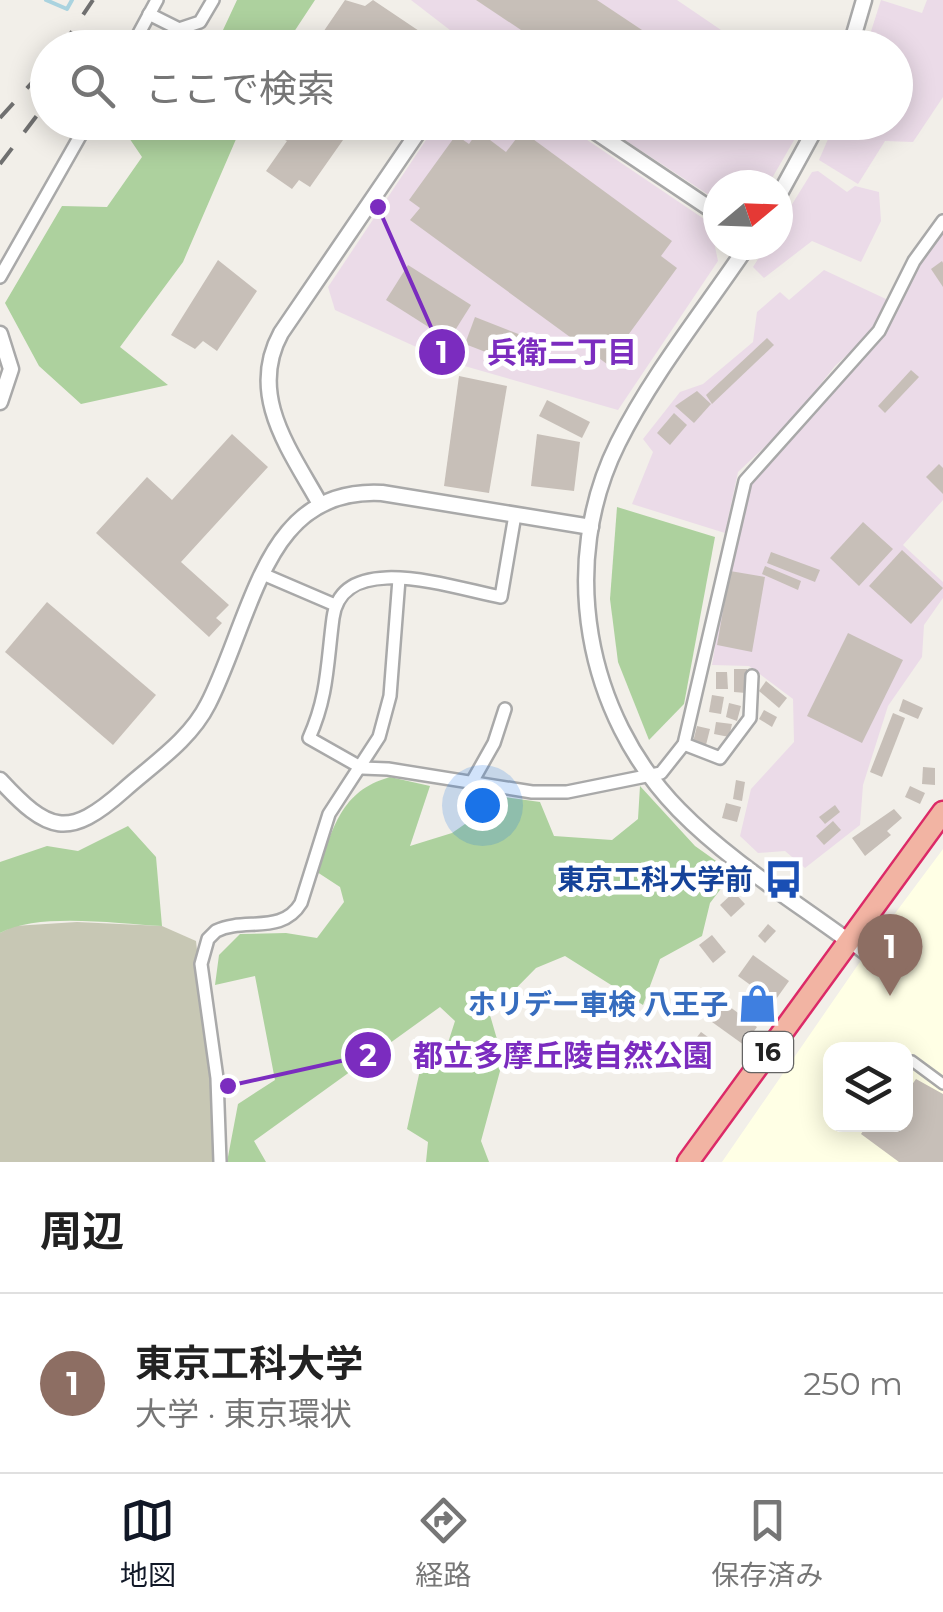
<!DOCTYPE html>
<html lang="ja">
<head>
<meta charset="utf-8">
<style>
  :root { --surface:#fff; --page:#f6f6f6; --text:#222; --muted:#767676; --line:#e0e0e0; --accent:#111827 }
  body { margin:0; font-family:Montserrat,"Noto Sans JP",sans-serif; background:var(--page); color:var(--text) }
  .controls { position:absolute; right:30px; bottom:30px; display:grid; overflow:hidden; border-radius:20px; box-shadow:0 5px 25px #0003 }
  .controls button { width:90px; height:90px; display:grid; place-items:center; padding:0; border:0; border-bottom:2px solid var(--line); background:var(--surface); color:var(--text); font:50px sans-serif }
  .compass { position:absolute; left:703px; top:170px; width:90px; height:90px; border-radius:50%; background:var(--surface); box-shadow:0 5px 25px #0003; rotate:71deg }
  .you { position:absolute; left:482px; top:805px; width:35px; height:35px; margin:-25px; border:8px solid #fff; border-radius:50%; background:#1a73e8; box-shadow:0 0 0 15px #1a73e833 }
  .badge { display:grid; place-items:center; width:65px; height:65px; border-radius:50%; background:var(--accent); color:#fff; font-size:32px; font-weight:700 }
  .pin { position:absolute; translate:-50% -82px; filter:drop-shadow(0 2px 5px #0008) }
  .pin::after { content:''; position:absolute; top:52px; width:35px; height:30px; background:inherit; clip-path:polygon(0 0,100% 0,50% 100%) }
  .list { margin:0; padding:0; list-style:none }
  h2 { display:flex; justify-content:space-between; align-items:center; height:130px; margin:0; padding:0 40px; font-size:42px }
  h2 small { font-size:32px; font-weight:400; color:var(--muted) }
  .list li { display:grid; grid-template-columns:65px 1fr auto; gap:30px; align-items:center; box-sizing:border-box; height:180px; padding:0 40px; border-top:2px solid var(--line) }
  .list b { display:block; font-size:38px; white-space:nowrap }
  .list p { margin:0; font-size:32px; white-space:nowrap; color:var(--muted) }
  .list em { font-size:32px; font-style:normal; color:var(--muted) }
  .icon { flex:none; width:55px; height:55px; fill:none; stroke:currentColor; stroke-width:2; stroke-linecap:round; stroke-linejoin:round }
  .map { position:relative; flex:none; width:943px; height:1162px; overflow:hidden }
  .search { position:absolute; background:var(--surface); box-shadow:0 5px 25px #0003; left:30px; right:30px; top:30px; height:110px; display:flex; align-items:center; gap:25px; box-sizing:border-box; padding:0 35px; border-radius:55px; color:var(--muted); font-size:38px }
  .sheet { height:310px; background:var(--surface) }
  nav { display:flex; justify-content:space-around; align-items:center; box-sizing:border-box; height:140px; border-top:2px solid var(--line); background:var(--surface); font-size:28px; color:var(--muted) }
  nav a { display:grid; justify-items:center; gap:5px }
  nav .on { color:var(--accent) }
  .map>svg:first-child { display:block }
  .industrial { fill:#ebdbe8 }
  .education { fill:#ffffe5; fill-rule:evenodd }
  .construction { fill:#c7c7b4 }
  .forest { fill:#add19e }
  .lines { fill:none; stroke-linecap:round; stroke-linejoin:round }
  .stream { stroke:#aad3df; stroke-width:4 }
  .building { fill:#c7bfb8 }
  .pedestrian-casing { stroke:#a9a9a9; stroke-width:14 }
  .minor-casing { stroke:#a9a9a9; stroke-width:16 }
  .tertiary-casing { stroke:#a9a9a9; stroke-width:19 }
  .trunk-casing { stroke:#dc2a67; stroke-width:25 }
  .pedestrian { stroke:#fff; stroke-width:9 }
  .minor { stroke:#fff; stroke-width:11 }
  .tertiary { stroke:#fff; stroke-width:14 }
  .trunk { stroke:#f2b4a3; stroke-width:20 }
  .rail { stroke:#707070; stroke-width:4; stroke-dasharray:20 20; stroke-linecap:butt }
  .labels { text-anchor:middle; stroke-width:10; stroke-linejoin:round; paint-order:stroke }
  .shield { fill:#fff; stroke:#646464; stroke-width:2.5 }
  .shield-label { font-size:25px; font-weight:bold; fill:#222 }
  .transit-label { font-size:28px; font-weight:bold; fill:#164399; stroke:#fff; text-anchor:end }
  .shop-label { font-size:28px; font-weight:bold; fill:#366cbe; stroke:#fff; text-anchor:end }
  .leader { fill:none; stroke:#7b2cbf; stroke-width:4 }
  .callout-dot { fill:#7b2cbf; stroke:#fff; stroke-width:4 }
  .mark-label { font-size:30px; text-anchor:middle; font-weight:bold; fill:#fff }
  .callout-label { font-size:30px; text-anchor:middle; font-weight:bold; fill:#7b2cbf; stroke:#fff; stroke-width:10; stroke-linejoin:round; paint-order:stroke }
</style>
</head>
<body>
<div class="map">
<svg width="943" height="1162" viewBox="0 0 943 1162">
  <rect width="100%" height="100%" fill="#f2efe9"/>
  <g class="industrial">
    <polygon points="411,0 677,0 746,47 464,47 459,37"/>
    <polygon points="881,0 922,13 927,0 943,0 943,97 913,142 885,141 858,184 819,160 835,123 896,122 896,48 866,47"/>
    <polygon points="443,123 562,123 710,223 718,261 618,410 447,361 335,310 328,287 426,140"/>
    <polygon points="599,123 804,123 768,185 718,185 718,201"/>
    <polygon points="818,171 847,192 855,186 879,192 881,221 861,262 812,241 764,278 753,267 767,245 778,245 778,227 812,172"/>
    <polygon points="943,231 943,500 903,545 943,582 943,598 924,625 922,657 888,706 863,785 860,825 805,868 785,851 758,853 740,836 751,789 794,742 793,699 749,666 712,665 728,566 749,482 831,394 890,320 928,246"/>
    <polygon points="824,270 888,300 871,333 835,366 789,424 738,472 725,533 632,504 653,452 643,439 680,392 703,384 753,342 757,312 780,292 789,300"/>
  </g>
  <path class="education" d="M943,849V1162H722L873,943ZM830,1050H906V1124H830Z"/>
  <polygon class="construction" points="77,922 162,926 196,941 212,1084 213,1162 0,1162 0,933 14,926"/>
  <g class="forest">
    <polygon points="237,0 315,0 284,47 186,47 190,41 223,30"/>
    <polygon points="119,123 243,123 183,262 120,347 168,385 81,404 39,366 5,303 62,206 107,207 142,157"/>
    <polygon points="617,507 715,537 684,704 649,740 618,662 610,599"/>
    <path d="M390,777L430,786L410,846L452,833L504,797L540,802L554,836L612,840L638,819L640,786L695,846L733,873L710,903L702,936L660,959L643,1005L565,956L536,968L490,1015L503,1060L481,1141L489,1162H426L428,1142L407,1129L420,1070L447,1046L455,1021L440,1007L254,1141L266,1162H227L238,1104L275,1080L255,976L215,985L219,955L240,934L286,933L317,938L344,902L340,887L317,872C334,828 340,791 390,777Z"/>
    <path d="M128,826L156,857L162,926C117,924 39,912 0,933V862L47,846L78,851Z"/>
  </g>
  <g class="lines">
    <polyline class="stream" points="46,0 67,9 72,0"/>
  </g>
  <g class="building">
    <polygon points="345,0 365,6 373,0 431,39 426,48 320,48 315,44"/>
    <polygon points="476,0 597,0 669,48 548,48"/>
    <polygon points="267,122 318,122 343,140 310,187 299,180 292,189 266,171 287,141 263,129"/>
    <polygon points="478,131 506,152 522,131 672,241 661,256 677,268 607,364 410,220 420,208 409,200 456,135 469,144"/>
    <polygon points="218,260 257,291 217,351 203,341 195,349 171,335"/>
    <polygon points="942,261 943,263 943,287 931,269"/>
    <polygon points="408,265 471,305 449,340 386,300"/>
    <polygon points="475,317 521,335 511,362 465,344"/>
    <polygon points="767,338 774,345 712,404 706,395"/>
    <polygon points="911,370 919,377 885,413 878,406"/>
    <polygon points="459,376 507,386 489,493 444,486"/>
    <polygon points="697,391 711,404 694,423 675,406"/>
    <polygon points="547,400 590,422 582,438 539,416"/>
    <polygon points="674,413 687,425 670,445 657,433"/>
    <polygon points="232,434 268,467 181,562 229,605 216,618 222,623 209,637 96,533 147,477 172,500"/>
    <polygon points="537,434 580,442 574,491 531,486"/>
    <polygon points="939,464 943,468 943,494 926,477"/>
    <polygon points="863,522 893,549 859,586 830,558"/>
    <polygon points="902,550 943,588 911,624 869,586"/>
    <polygon points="771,552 820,570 815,582 767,563"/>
    <polygon points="765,566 801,581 798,590 762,574"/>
    <polygon points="730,571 765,577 752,652 717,645"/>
    <polygon points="47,602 156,695 113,745 5,652"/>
    <polygon points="848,633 903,660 862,743 807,716"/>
    <polygon points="734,669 747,669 746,693 734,692"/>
    <polygon points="716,672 727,672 728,689 716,689"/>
    <polygon points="766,681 787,698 779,708 759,691"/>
    <polygon points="712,695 724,697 721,714 709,712"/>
    <polygon points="903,699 923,708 918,719 899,711"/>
    <polygon points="729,703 741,706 737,721 726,717"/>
    <polygon points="764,710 777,717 772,727 759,719"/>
    <polygon points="893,713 905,718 882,777 870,772"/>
    <polygon points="716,722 732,724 729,737 714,734"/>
    <polygon points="697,726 710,729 706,745 693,742"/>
    <polygon points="923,767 935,768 935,785 922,784"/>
    <polygon points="736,780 745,782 742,801 733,799"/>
    <polygon points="910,786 925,793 920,804 905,797"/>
    <polygon points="726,803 741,807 737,822 722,818"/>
    <polygon points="835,805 840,812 825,824 819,817"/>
    <polygon points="894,809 902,818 887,831 891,835 865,856 852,838"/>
    <polygon points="833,821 841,830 824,845 816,836"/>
    <polygon points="734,892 745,904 731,917 720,905"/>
    <polygon points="768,924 776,931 765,943 758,936"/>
    <polygon points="712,935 726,952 713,963 699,945"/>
    <polygon points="753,955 789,981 774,1002 738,976"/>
    <polygon points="726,1004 757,1027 744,1045 712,1022"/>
    <polygon points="701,1032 712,1040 690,1068 679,1060"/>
    <polygon points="916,1079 943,1094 943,1162 899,1162 861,1134 868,1124 906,1124 906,1093"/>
  </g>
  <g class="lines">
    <defs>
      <polyline id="pedestrian" points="912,1061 943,1084"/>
      <g id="minor">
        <polyline points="149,14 179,29 200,22 213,0"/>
        <polyline points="131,48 157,0"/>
        <polyline points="0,277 88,122"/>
        <path d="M515,515L501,597C456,589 342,548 333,618C327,663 328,696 309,738L362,768L388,769L532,792H567L661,773L684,744L745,481L879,331L914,261L943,221"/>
        <polyline points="265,575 335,605"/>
        <polyline points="684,744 720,758 750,718 752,676"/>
        <polyline points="472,782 494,743 505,709"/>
        <polyline points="847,940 871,958"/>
        <path d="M220,1162L217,1078L201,964L208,939L216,931C244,917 282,935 301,903L329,814L379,737L390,696L399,579"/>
      </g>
      <g id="tertiary">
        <polyline points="850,48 864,0"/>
        <polyline points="581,122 718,214"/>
        <polyline points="778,197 819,122"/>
        <path d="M748,245C705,309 653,373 618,443C558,563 585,714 679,810C728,860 791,899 847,940"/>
        <polyline points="0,334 11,369 0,402"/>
        <path d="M320,504C290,450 247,395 281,333L425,122"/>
        <path d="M0,780C48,832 68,840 124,790C153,764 190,740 208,704C234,654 253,573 288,532C312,503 345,491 382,493L591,527"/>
      </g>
      <polyline id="trunk" points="688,1162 943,812"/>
    </defs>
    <use href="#pedestrian" class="pedestrian-casing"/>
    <use href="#minor" class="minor-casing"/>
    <use href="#tertiary" class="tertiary-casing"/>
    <use href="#trunk" class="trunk-casing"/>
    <use href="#pedestrian" class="pedestrian"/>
    <use href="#minor" class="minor"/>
    <use href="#tertiary" class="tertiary"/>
    <use href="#trunk" class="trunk"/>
    <g class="rail">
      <polyline points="61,48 93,0"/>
      <polyline points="0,118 48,65"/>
      <polyline points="0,164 48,101"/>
    </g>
  </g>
  <defs>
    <symbol id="bus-bare" viewBox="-9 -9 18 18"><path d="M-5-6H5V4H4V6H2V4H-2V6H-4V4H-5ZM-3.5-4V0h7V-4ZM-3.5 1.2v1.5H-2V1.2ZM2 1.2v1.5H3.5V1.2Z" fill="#1a4fb4" stroke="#fff" stroke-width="2.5" paint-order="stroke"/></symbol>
    <symbol id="shop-bare" viewBox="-9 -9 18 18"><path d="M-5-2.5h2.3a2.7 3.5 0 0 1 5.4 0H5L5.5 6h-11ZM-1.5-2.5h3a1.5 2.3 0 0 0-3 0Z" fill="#3f7fe0" stroke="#fff" stroke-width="2.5" paint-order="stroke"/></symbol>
  </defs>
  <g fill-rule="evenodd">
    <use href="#bus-bare" x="756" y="852" width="55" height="55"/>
    <use href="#shop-bare" x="730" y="976" width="55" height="55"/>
  </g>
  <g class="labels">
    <rect class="shield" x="743" y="1032" width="50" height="40" rx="8"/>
    <g class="shield-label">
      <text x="768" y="1061">16</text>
    </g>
    <g class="transit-label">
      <text x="753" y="889">東京工科大学前</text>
    </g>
    <g class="shop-label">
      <text x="728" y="1014">ホリデー車検 八王子</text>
    </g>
  </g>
  <path class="leader" d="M378 207L442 352M228 1086L368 1055"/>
  <g class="callout-dot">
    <circle cx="378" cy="207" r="10"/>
    <circle cx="228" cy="1086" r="10"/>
    <circle cx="442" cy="352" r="25"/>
    <circle cx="368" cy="1055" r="25"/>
  </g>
  <g class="mark-label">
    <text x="442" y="363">1</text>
    <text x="368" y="1066">2</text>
  </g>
  <g class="callout-label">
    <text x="562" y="363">兵衛二丁目</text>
    <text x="563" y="1066">都立多摩丘陵自然公園</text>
  </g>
</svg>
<div class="controls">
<button><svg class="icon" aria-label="layers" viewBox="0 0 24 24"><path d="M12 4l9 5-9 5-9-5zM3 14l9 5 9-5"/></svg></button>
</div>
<svg class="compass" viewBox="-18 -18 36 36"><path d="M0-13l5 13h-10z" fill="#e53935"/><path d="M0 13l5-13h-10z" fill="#767676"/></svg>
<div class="you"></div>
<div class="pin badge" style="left:890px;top:996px;background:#8d6e63">1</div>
<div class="search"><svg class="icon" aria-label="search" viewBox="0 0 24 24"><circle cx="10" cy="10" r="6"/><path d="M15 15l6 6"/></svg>ここで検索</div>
</div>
<section class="sheet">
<h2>周辺<small></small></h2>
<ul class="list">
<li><span class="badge" style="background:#8d6e63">1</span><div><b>東京工科大学</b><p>大学 · 東京環状</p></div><em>250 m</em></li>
</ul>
</section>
<nav>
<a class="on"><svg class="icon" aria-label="map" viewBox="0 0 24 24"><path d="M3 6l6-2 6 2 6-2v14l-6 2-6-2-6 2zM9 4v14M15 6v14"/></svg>地図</a>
<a><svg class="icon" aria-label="directions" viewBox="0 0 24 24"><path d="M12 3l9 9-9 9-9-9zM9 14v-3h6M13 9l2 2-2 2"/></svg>経路</a>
<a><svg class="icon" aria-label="saved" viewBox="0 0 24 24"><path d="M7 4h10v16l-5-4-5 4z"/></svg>保存済み</a>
</nav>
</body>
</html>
